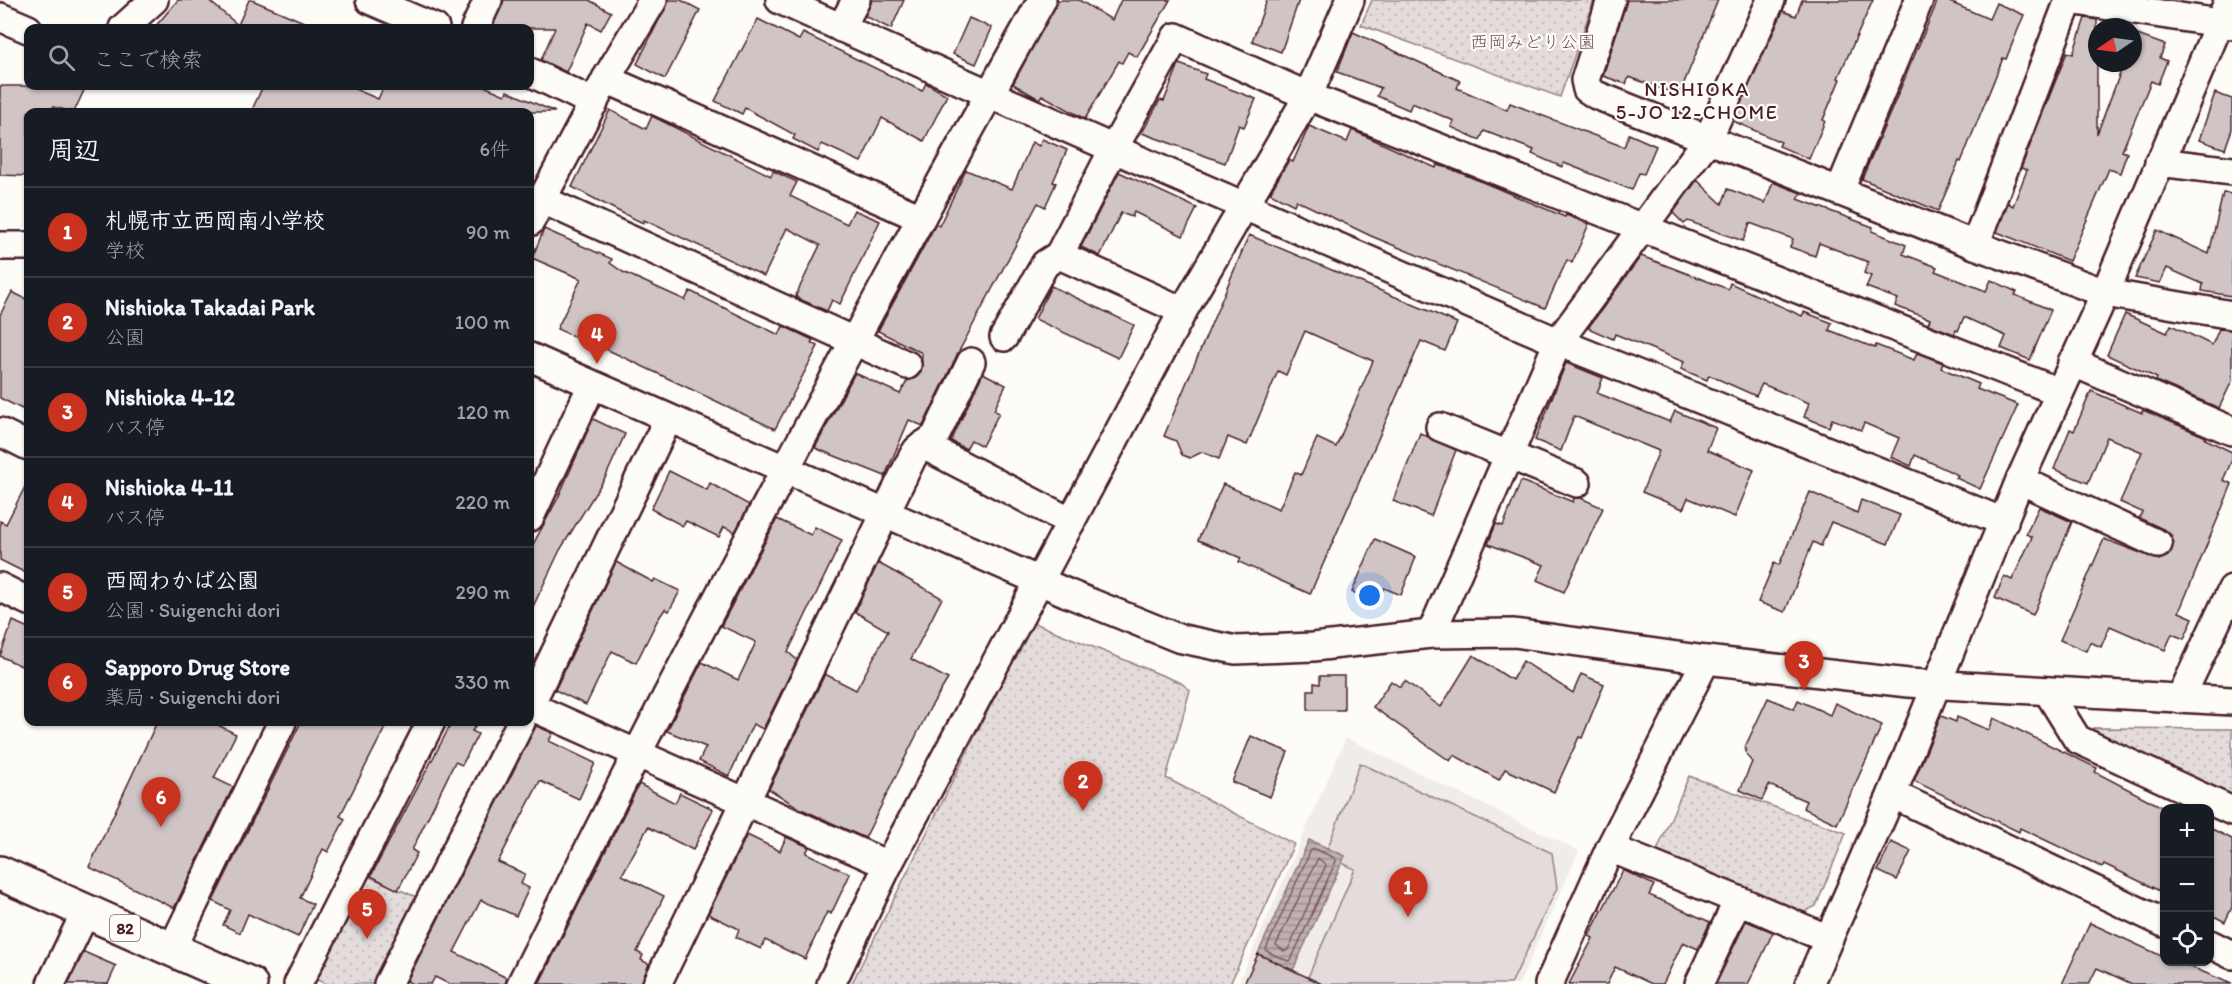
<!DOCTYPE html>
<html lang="ja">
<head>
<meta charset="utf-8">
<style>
  :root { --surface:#171b24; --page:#20242c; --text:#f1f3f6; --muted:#9ea1a6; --line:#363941; --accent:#c8321e }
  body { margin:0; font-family:Itim,"Klee One",sans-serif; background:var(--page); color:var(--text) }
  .controls { position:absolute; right:18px; bottom:18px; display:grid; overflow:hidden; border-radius:12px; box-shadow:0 2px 4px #0004 }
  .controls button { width:54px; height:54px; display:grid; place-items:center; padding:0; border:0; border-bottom:2px solid var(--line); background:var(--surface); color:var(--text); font:30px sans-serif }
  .compass { position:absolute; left:2088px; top:18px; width:54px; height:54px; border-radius:50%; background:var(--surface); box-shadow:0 2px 4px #0004; rotate:257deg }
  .you { position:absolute; left:1370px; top:596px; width:21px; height:21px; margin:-15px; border:4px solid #fff; border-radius:50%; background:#1a73e8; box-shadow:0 0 0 9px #1a73e833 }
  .badge { display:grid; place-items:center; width:39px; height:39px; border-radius:50%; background:var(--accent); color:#fff; font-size:20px; font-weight:700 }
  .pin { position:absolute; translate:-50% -50px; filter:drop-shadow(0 2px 3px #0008) }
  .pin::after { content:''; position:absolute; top:32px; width:21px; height:18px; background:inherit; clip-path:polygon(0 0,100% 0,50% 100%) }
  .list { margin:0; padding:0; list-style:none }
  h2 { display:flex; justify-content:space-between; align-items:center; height:78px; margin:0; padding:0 24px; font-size:26px }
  h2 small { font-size:20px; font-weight:400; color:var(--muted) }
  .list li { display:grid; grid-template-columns:39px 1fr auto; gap:18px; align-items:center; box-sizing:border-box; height:90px; padding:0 24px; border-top:2px solid var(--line) }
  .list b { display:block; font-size:22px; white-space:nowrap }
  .list p { margin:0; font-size:20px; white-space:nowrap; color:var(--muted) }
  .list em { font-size:20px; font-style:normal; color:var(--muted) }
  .icon { flex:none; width:33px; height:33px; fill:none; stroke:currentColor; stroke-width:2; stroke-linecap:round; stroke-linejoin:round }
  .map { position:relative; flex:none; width:2232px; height:984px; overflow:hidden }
  .search { position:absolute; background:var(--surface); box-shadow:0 2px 4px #0004; left:24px; top:24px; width:510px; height:66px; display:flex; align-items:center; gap:15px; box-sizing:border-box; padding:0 21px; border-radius:12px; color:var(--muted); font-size:22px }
  .panel { position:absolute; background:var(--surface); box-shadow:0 2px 4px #0004; left:24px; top:108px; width:510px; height:618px; border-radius:12px }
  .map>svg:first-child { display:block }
  .built { fill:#f0ece8 }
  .grass { fill:#e3dcda; stroke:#967e82; stroke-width:1.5 }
  .park { fill:url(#park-dots); stroke:#967e82; stroke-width:1.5 }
  .water { fill:url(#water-rules); stroke:#91777b; stroke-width:1.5 }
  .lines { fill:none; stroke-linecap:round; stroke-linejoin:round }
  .shore { stroke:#795961; stroke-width:1.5 }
  .building { fill:#d0c5c4; stroke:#4a1f2b; stroke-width:1.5 }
  .minor-casing { stroke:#4a1f2b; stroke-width:32 }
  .major-casing { stroke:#4a1f2b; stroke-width:38 }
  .minor { stroke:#fdfcf7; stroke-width:27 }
  .major { stroke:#fdfcf7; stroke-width:33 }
  .labels { text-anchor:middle; stroke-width:4.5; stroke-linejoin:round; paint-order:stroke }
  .shield { fill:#fdfcf7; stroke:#806168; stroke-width:1.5 }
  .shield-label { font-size:16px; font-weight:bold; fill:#4a1f2b }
  .park-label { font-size:18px; fill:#704e57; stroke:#fdfcf7 }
  .neighbourhood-label { font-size:20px; letter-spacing:1.5px; fill:#4a1f2b; stroke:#fdfcf7 }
</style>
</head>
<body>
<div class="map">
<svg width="2232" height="984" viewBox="0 0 2232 984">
  <defs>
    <pattern id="park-dots" width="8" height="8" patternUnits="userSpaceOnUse" patternTransform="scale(1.5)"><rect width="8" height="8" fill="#e3dcda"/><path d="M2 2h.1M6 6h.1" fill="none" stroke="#c4bcbb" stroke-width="1.8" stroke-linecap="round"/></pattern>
    <pattern id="water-rules" width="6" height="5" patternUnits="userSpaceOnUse" patternTransform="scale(1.5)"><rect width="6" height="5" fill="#c0b1b1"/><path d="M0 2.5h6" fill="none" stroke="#9e8f90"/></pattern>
  </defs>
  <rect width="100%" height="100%" fill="#fdfcf7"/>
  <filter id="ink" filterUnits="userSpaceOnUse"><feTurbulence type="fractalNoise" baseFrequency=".0167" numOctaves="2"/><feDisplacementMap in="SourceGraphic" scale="12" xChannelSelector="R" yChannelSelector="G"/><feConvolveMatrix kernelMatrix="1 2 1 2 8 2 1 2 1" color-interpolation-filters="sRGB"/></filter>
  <g filter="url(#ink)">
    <polygon class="built" points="1346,738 1579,851 1519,984 1238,984"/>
    <polygon class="grass" points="1360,763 1552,853 1557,888 1511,984 1305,984 1355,869 1325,855"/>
    <g class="park">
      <polygon points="1372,0 1594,0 1560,97 1361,25"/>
      <polygon points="1032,622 1181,683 1190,690 1166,778 1294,844 1230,984 852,983"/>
      <polygon points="2093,728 2232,729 2232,806 2094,742"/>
      <polygon points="1689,776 1846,833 1816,906 1804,912 1656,853"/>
      <polygon points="363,874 421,899 382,984 326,984 313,978"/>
    </g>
    <polygon class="water" points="1309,840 1345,856 1293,970 1258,954"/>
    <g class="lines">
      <g class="shore">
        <polygon points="1315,849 1335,858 1336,861 1291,960 1288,961 1268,952 1266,949 1311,850"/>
        <polygon points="1318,858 1326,865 1288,950 1284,951 1276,945"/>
      </g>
    </g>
    <g class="building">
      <polygon points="178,0 208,0 238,25 249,0 252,0 318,28 154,28"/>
      <polygon points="504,0 589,0 611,12 601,30 588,23 566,72 541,60 555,28 492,28"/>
      <polygon points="669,0 681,0 700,10 665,79 637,64"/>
      <polygon points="872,0 904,0 891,29 865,16"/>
      <polygon points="1058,0 1079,0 1112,20 1121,0 1170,0 1137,57 1128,52 1122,63 1119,61 1085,119 1042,95 1039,99 1013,84"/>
      <polygon points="1267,0 1299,0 1281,52 1252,41"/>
      <polygon points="1627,0 1718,0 1679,95 1629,77 1626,84 1603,76"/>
      <polygon points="1802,0 1873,0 1838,78 1840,79 1823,120 1825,121 1809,159 1779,146 1781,142 1733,121 1783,11 1796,16"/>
      <polygon points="1938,0 1945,0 1989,19 1996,3 2024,15 2006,59 2003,58 1961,162 1959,161 1938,211 1862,179"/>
      <polygon points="969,18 992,28 976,64 953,54"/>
      <polygon points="2085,18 2097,20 2097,134 2124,63 2133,63 2135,34 2165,45 2160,58 2167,61 2158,84 2151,81 2122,151 2127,153 2120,173 2109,169 2069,261 1997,232 2008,203 2013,206 2027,170 2021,168 2067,52 2073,54"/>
      <polygon points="758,19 799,40 803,33 922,91 926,83 947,95 924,141 882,118 861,162 822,144 818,152 793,139 795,135 745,108 742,114 715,101"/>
      <polygon points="1353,32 1460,81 1457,88 1507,110 1510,103 1624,147 1629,134 1656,146 1644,174 1639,173 1632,190 1564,163 1562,167 1532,154 1534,150 1484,131 1480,140 1451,127 1454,121 1412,103 1409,110 1377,96 1381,88 1337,72"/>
      <polygon points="1179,64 1206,74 1204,79 1256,99 1244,127 1239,125 1225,163 1142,133 1160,100 1164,101"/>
      <polygon points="0,86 86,86 74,112 53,107 51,112 28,112 28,176 0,175"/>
      <polygon points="263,86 348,86 378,99 384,86 484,86 505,95 507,91 555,112 251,112"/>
      <polygon points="2215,93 2232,99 2232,129 2225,149 2199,140"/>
      <polygon points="610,110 646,129 652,116 771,176 773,171 797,182 790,196 847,224 854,210 880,221 840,304 832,300 827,311 797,298 796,295 820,245 787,228 764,276 644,220 643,223 618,211 572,187"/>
      <polygon points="1309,126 1347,142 1352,130 1436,168 1437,165 1449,168 1565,217 1566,215 1589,224 1572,263 1567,260 1545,308 1371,236 1296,200 1294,205 1270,193 1289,160 1293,162"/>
      <polygon points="1042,139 1067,150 1053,182 1056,183 1045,207 1038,203 957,355 923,426 909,420 885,476 815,448 855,373 900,394 907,381 916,378 921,372 922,353 878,331 936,224 939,226 966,170 1012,189 1032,142 1039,146"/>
      <polygon points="1119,172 1197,208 1183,236 1134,212 1132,217 1121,213 1100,256 1081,247"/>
      <polygon points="1697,180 1722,204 1728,189 1765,203 1773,182 1775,183 1801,193 1798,199 1873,227 1872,231 1906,245 1903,254 1937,267 1935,271 1986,291 1991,280 2017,292 2015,295 2051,310 2030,360 2001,348 2006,336 1964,317 1958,331 1956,330 1954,334 1928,324 1930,319 1895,306 1898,299 1866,287 1871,276 1864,273 1868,262 1819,243 1815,256 1790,247 1793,239 1750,223 1743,241 1688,221 1684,224 1673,213"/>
      <polygon points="2223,193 2232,194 2232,296 2202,291 2203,284 2167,268 2160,283 2135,278 2157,230 2209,254"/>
      <polygon points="544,229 612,259 610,263 623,272 685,300 690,291 779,335 783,326 813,340 811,343 818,346 775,429 587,340 586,342 557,329 581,279 532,258"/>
      <polygon points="1249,235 1457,323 1445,351 1421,341 1310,594 1239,562 1241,558 1198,540 1223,484 1279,509 1295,472 1301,475 1317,438 1336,447 1373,361 1305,331 1286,375 1278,371 1247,445 1228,437 1219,459 1202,452 1190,458 1182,455 1176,441 1164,436"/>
      <polygon points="1641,256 1728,289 1730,283 1802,316 1804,312 1832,323 1829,330 1875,348 1876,345 1914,360 1917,353 1943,363 1941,368 1979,384 1977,389 2018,405 1980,489 1956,478 1958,475 1915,455 1911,466 1891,457 1899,438 1864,423 1861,430 1832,419 1829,427 1804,417 1809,403 1762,384 1756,396 1709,375 1707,380 1681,369 1684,362 1615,334 1613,339 1588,328"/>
      <polygon points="1051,286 1134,325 1118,358 1035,319"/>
      <polygon points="12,292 28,300 28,412 0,398 0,315"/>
      <polygon points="2125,314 2167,333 2171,325 2212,345 2219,329 2232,330 2232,381 2219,408 2156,381 2157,378 2107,355"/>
      <polygon points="1566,363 1603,378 1597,393 1670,422 1675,411 1716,428 1707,450 1754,470 1735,517 1688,498 1683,509 1642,492 1659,451 1574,416 1561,451 1535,440"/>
      <polygon points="983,373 1006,385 994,410 999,413 982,446 971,440 966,449 951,441"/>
      <polygon points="2091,391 2142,413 2143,410 2206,437 2205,439 2232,452 2232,460 2223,480 2232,484 2179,612 2193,618 2184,639 2172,634 2165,650 2110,626 2101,647 2090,642 2086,651 2060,640 2104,539 2159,560 2168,556 2174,543 2171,535 2165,530 2139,518 2142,512 2120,502 2142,452 2107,437 2088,483 2054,469 2070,429 2074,431"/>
      <polygon points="593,419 625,434 606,476 560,550 530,613 530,550 558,498"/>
      <polygon points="1420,433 1456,450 1431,516 1393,501"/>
      <polygon points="669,471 707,490 710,483 749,505 735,532 724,527 719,537 686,521 683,526 651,509"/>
      <polygon points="28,481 28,574 0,560 0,521 6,524"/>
      <polygon points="1521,481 1573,502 1574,498 1581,498 1603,508 1564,592 1537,580 1544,565 1488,544 1496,524 1503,526"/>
      <polygon points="1810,492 1857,513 1861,500 1900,515 1888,544 1831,522 1821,546 1813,542 1785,612 1758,602 1774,563 1779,565"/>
      <polygon points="2039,507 2072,522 2033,615 1995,598 2004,576 2012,580 2032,537 2026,534"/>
      <polygon points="777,519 811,535 815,527 842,540 788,652 797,660 763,729 753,724 729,776 699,761 706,747 667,731 702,662 738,680 756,642 721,626"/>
      <polygon points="1375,539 1416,557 1401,595 1384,588 1378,603 1352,592"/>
      <polygon points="616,562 653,582 655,579 680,591 669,611 665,609 657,621 636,663 612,651 586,705 555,690"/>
      <polygon points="878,563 942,598 911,659 948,679 930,708 865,838 799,808 769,789 825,674 856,690 888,631 855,612"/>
      <polygon points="13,621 28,628 28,669 0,656"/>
      <polygon points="1473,655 1512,680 1523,661 1573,693 1581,674 1604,684 1582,738 1579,737 1554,792 1505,769 1499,780 1454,755 1450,761 1373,707 1391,681 1400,687 1405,681 1441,707"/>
      <polygon points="1320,676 1344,676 1344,710 1308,710 1308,690 1314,690 1314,683 1320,684"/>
      <polygon points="1768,698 1794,709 1798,700 1830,715 1835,703 1882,725 1837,824 1803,808 1806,801 1769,785 1762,800 1740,790 1752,762 1747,756 1745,747"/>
      <polygon points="1941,716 1956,722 1957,717 1989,730 1994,718 2097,768 2095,772 2164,808 2164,893 2104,864 2102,867 2020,828 2019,832 1914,781"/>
      <polygon points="157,722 212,722 236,734 214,778 233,787 174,908 89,867"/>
      <polygon points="301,722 388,722 340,816 345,819 328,852 323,849 300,898 313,904 298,937 248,914 240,933 223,925 230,910 213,901"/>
      <polygon points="452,722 478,722 472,731 478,734 462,765 455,762 412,850 417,853 398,890 371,876"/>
      <polygon points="536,726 553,733 549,741 595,763 579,799 540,781 498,862 525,874 521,884 529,888 516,916 481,900 454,952 507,978 505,984 449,984 435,977 431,984 412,984 407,981"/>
      <polygon points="1251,736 1288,752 1270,797 1232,782"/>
      <polygon points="639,784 675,803 680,793 713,809 693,850 648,827 622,875 664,896 637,952 643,955 641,960 649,964 641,984 539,984"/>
      <polygon points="2210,828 2232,839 2232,907 2225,922 2210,914"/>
      <polygon points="747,835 780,851 786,837 809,847 806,853 850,874 831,914 827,912 805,959 765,940 761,949 736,937 739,929 708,914"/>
      <polygon points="1891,842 1911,851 1897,880 1878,871"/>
      <polygon points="1623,870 1654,885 1649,895 1710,922 1698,949 1683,942 1663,984 1652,984 1615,967 1607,984 1569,984 1593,938 1589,936"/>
      <polygon points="1746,921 1773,932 1762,956 1748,984 1716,984"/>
      <polygon points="2090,923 2164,957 2164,962 2179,962 2232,984 2132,984 2097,968 2089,984 2062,984"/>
      <polygon points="84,952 116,966 108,984 68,984"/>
      <polygon points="1258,954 1322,984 1244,984"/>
    </g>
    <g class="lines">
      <defs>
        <g id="minor">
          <polyline points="370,0 435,28"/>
          <path d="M780,0C1038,117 1298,230 1558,342L1708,139L1771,0"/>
          <polyline points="1611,0 1585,80 1587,89 1596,95 1975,245 2105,293 2232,315"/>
          <polyline points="2070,0 2232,25"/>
          <polyline points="0,17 28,29"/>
          <polyline points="123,28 154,0"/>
          <polyline points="475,28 488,0"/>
          <polyline points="841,28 856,0"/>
          <polyline points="530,72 594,103"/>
          <polyline points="606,79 921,218"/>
          <polyline points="2159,162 2232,171"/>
          <polyline points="1840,190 1919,0"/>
          <polyline points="543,200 907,365"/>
          <polyline points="530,222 606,79 653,0"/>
          <polyline points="1975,245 2069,0"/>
          <polyline points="0,246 28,246"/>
          <polyline points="1183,311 1059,255 1114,148 1176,37 1308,96 2059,392"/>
          <polyline points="1004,337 1045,264 1059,255"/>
          <polyline points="530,357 1067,593 1178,638 1236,650 1313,647 1431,634 1514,633 1706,660 1908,683 2232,701"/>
          <polyline points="2072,362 2232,431"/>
          <polyline points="1440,427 1577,483"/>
          <polyline points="0,432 28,446"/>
          <polyline points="923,445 1071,522"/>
          <polyline points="2020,480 2158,544"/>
          <polyline points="530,517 592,385"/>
          <polyline points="0,587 28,601"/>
          <polyline points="1431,634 1558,342 2004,522"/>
          <polyline points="2048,692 2077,739 2232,811"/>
          <polyline points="2180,699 2232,589"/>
          <polyline points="530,705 668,419"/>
          <polyline points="530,706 888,865"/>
          <polyline points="1892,794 2164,923"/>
          <polyline points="1610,848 1738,900"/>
          <polyline points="2210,944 2232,955"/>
          <polyline points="172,949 282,722"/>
          <polyline points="51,984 86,911"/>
          <polyline points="298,984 431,722"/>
          <polyline points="388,984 521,722"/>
          <path d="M521,984C686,651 860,324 1042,0"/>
          <polyline points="657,984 912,458 917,450 935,437 971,362"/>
          <polyline points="831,984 888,865 1183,311 1308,96 1350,0"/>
          <polyline points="1549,984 1610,848 1706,660"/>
          <polyline points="1699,984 1738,900 1828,939"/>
          <polyline points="1809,984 1892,794 2020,480 2105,293 2229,0"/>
        </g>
        <polyline id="major" points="0,873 250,984"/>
      </defs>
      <use href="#minor" class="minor-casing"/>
      <use href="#major" class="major-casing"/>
      <use href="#minor" class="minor"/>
      <use href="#major" class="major"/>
    </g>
  </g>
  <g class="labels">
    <rect class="shield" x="110" y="915" width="30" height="26" rx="4.5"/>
    <g class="shield-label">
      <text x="125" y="934">82</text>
    </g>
    <g class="park-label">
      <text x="1533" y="48">西岡みどり公園</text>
    </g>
    <g class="neighbourhood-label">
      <text x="1697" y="96">NISHIOKA<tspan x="1697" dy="23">5-JO 12-CHOME</tspan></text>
    </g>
  </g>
</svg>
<div class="controls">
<button>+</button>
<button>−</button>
<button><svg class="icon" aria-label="locate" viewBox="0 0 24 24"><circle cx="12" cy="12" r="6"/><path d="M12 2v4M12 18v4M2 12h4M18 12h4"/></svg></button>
</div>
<svg class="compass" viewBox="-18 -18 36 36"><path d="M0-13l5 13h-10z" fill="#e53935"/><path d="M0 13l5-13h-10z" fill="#9ea1a6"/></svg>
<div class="you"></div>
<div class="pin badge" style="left:1408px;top:917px">1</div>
<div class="pin badge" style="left:1083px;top:811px">2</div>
<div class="pin badge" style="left:1804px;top:691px">3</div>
<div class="pin badge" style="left:597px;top:364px">4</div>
<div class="pin badge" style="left:367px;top:939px">5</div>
<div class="pin badge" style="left:161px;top:827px">6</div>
<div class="search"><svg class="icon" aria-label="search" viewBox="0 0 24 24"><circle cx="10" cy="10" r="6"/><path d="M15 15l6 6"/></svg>ここで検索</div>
<section class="panel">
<h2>周辺<small>6件</small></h2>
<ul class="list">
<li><span class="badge">1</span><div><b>札幌市立西岡南小学校</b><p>学校</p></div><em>90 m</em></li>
<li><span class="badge">2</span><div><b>Nishioka Takadai Park</b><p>公園</p></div><em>100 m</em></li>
<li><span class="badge">3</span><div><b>Nishioka 4-12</b><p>バス停</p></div><em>120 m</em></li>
<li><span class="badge">4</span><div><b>Nishioka 4-11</b><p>バス停</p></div><em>220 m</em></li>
<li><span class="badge">5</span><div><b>西岡わかば公園</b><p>公園 · Suigenchi dori</p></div><em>290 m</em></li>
<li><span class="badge">6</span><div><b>Sapporo Drug Store</b><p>薬局 · Suigenchi dori</p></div><em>330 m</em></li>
</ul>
</section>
</div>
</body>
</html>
